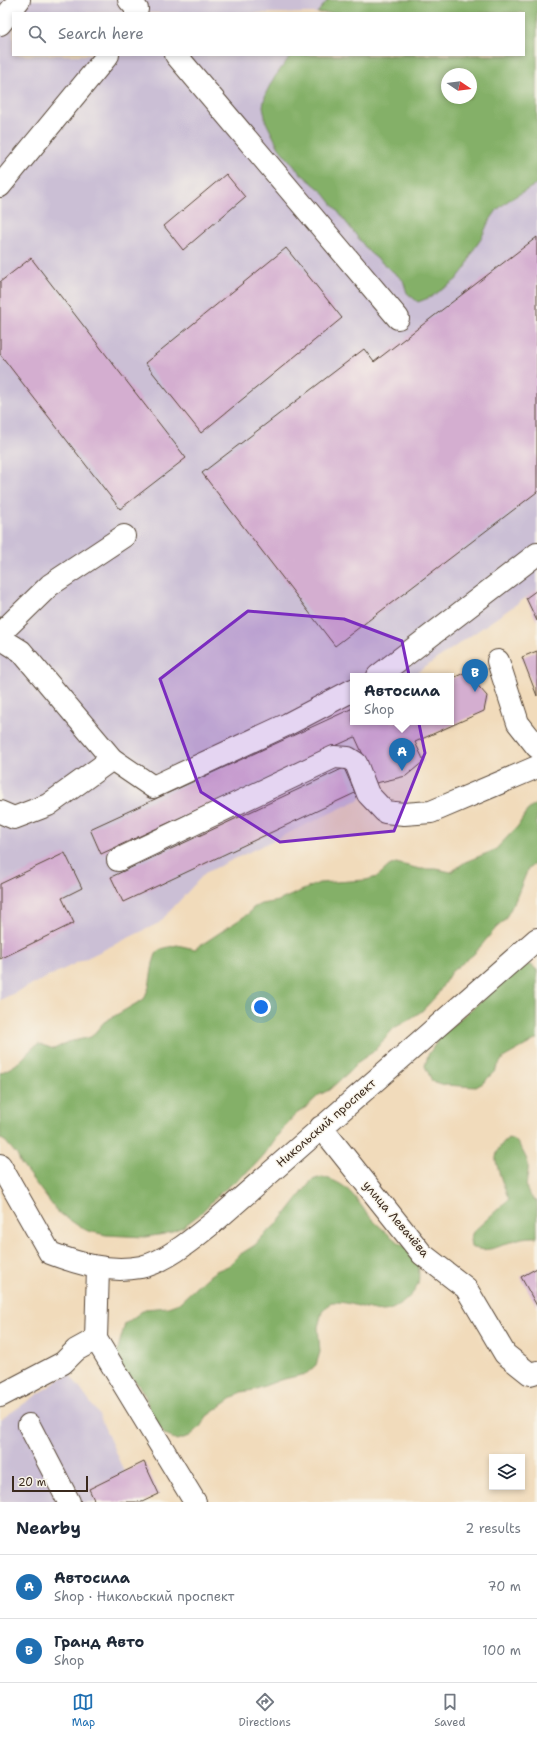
<!DOCTYPE html>
<html lang="en">
<head>
<meta charset="utf-8">
<style>
  :root { --surface:#fff; --page:#f6f6f7; --text:#1f2937; --muted:#747a83; --line:#e0e1e3; --accent:#1f6fb2 }
  body { margin:0; font-family:"Shantell Sans",sans-serif; background:var(--page); color:var(--text) }
  .controls { position:absolute; right:12px; bottom:12px; display:grid; overflow:hidden; border-radius:0px; box-shadow:0 2px 6px #0003 }
  .controls button { width:36px; height:36px; display:grid; place-items:center; padding:0; border:0; border-bottom:1px solid var(--line); background:var(--surface); color:var(--text); font:20px sans-serif }
  .compass { position:absolute; left:441px; top:68px; width:36px; height:36px; border-radius:50%; background:var(--surface); box-shadow:0 2px 6px #0003; rotate:103deg }
  .scale { position:absolute; left:12px; bottom:10px; width:76px; box-sizing:border-box; padding-left:4px; border:2px solid #3b2a1e; border-top:0; font-size:11px; line-height:14px; white-space:nowrap; color:#3b2a1e; -webkit-text-stroke:3px #f7f3e8; paint-order:stroke }
  .you { position:absolute; left:261px; top:1007px; width:14px; height:14px; margin:-10px; border:3px solid #fff; border-radius:50%; background:#1a73e8; box-shadow:0 0 0 6px #1a73e833 }
  .badge { display:grid; place-items:center; width:26px; height:26px; border-radius:50%; background:var(--accent); color:#fff; font-size:13px; font-weight:700 }
  .pin { position:absolute; translate:-50% -33px; filter:drop-shadow(0 1px 2px #0008) }
  .pin::after { content:''; position:absolute; top:21px; width:14px; height:12px; background:inherit; clip-path:polygon(0 0,100% 0,50% 100%) }
  .popup { position:absolute; left:350px; top:673px; width:104px; height:52px; box-sizing:border-box; display:grid; place-content:center; border-radius:0px; background:var(--surface); filter:drop-shadow(0 1px 3px #0005); font-size:13px; white-space:nowrap; color:var(--muted) }
  .popup b { font-size:15px; color:var(--text) }
  .popup::after { content:''; position:absolute; left:50%; top:100%; margin-left:-8px; border:8px solid transparent; border-top-color:var(--surface) }
  .list { margin:0; padding:0; list-style:none }
  h2 { display:flex; justify-content:space-between; align-items:center; height:52px; margin:0; padding:0 16px; font-size:17px }
  h2 small { font-size:13px; font-weight:400; color:var(--muted) }
  .list li { display:grid; grid-template-columns:26px 1fr auto; gap:12px; align-items:center; box-sizing:border-box; height:64px; padding:0 16px; border-top:1px solid var(--line) }
  .list b { display:block; font-size:15px; white-space:nowrap }
  .list p { margin:0; font-size:13px; white-space:nowrap; color:var(--muted) }
  .list em { font-size:13px; font-style:normal; color:var(--muted) }
  .icon { flex:none; width:22px; height:22px; fill:none; stroke:currentColor; stroke-width:2; stroke-linecap:round; stroke-linejoin:round }
  .map { position:relative; flex:none; width:537px; height:1502px; overflow:hidden }
  .search { position:absolute; background:var(--surface); box-shadow:0 2px 6px #0003; left:12px; right:12px; top:12px; height:44px; display:flex; align-items:center; gap:10px; box-sizing:border-box; padding:0 14px; border-radius:0px; color:var(--muted); font-size:15px }
  .sheet { height:180px; background:var(--surface) }
  nav { display:flex; justify-content:space-around; align-items:center; box-sizing:border-box; height:56px; border-top:1px solid var(--line); background:var(--surface); font-size:11px; color:var(--muted) }
  nav a { display:grid; justify-items:center; gap:2px }
  nav .on { color:var(--accent) }
  .map>svg:first-child { display:block }
  .industrial { fill:#cbbfd5; fill-rule:evenodd }
  .forest { fill:#84b068; stroke:#606d43; fill-rule:evenodd }
  .building { fill:#d4aed0 }
  .lines { fill:none; stroke-linecap:round; stroke-linejoin:round }
  .minor-casing { stroke:#564536; stroke-width:24 }
  .minor { stroke:#fff; stroke-width:22 }
  .marked { fill:#7b2cbf; fill-opacity:0.2; stroke:#7b2cbf; stroke-width:3; stroke-linejoin:round }
  .labels { text-anchor:middle; stroke-width:3; stroke-linejoin:round; paint-order:stroke }
  .street-label { font-size:12px; fill:#3b2a1e; stroke:#f7f3e8 }
</style>
</head>
<body>
<div class="map">
<svg width="537" height="1502" viewBox="0 0 537 1502">
  <rect width="100%" height="100%" fill="#f7f3e8"/>
  <filter id="ink" filterUnits="userSpaceOnUse"><feTurbulence type="fractalNoise" baseFrequency=".025" numOctaves="2"/><feDisplacementMap in="SourceGraphic" scale="8" xChannelSelector="R" yChannelSelector="G"/><feConvolveMatrix kernelMatrix="1 2 1 2 8 2 1 2 1" color-interpolation-filters="sRGB"/></filter>
  <filter id="wash" filterUnits="userSpaceOnUse"><feTurbulence type="fractalNoise" baseFrequency=".012" numOctaves="4" result="noise"/><feDisplacementMap in="SourceGraphic" scale="16" xChannelSelector="R" yChannelSelector="G"/><feGaussianBlur stdDeviation="0.9" result="paint"/><feColorMatrix in="noise" values="0 0 0 0 0 0 0 0 0 0 0 0 0 0 0 0 0 1.4 0 .05"/><feComposite in="paint" operator="in"/></filter>
  <g filter="url(#wash)">
    <rect width="100%" height="100%" fill="#f1dbbb"/>
    <g class="industrial">
      <path d="M0,0H537V590L412,676H353V708L343,712L376,783L358,800L205,873L159,923L0,1000ZM13,13H524V55H13ZM447,74H471V98H447Z"/>
      <polygon points="69,1373 99,1415 124,1472 89,1489 95,1502 0,1502 0,1420"/>
    </g>
    <g class="forest">
      <path d="M328,0H537V184L509,200L497,210L488,223L481,239L472,252L466,267L456,280L431,297L418,302L407,293L403,280L369,252L322,191L299,172L279,148L266,122L263,106L266,93L272,81L291,55H524V13H317ZM447,74H471V98H447Z"/>
      <path d="M537,803V862L528,869L515,901L504,921L496,928L474,954L451,972L437,995L422,1011L405,1022L394,1028L373,1052L358,1062L350,1071L329,1090L319,1095L304,1109L296,1114L283,1128L264,1155L251,1169L219,1194L200,1214L183,1227L165,1234L145,1237L106,1235L88,1231L80,1227L58,1212L53,1206L21,1164L17,1155L6,1142L0,1138V1073C6,1070 15,1066 20,1061C27,1055 30,1048 39,1044L54,1049L68,1042L91,1037L104,1022L144,999L149,987L153,963L156,954L161,949L177,945L195,949L248,914L253,908L261,904L278,901L319,883L366,880L377,877L389,866L396,863L420,869H436L451,872L465,862L495,850L518,826L527,811Z"/>
      <polygon points="530,964 537,970 537,1039 503,1058 494,1072 483,1083 476,1087 445,1085 432,1081 425,1066 428,1055 442,1034 519,969"/>
      <path d="M508,1138L515,1140C520,1146 526,1156 528,1163C530,1178 519,1191 537,1201V1237C531,1237 524,1237 518,1239C500,1245 490,1254 471,1247L470,1239L473,1232L509,1199C506,1194 496,1165 496,1160C495,1151 502,1143 508,1138Z"/>
      <path d="M322,1177C347,1183 352,1194 366,1212C372,1220 379,1226 386,1232C396,1242 408,1247 418,1256C418,1265 420,1275 418,1284C414,1296 395,1311 383,1311C364,1310 351,1301 331,1302L322,1312L318,1327L320,1352L316,1365L306,1374L280,1380L254,1390L241,1392L207,1416L200,1427L190,1436L177,1440L165,1435L151,1416L145,1395L137,1383L118,1366L117,1352L125,1324L145,1309L168,1307L179,1303L206,1278L216,1271L228,1266L239,1255L255,1245L262,1237L280,1221L312,1180Z"/>
    </g>
    <g id="blocks">
      <g class="building">
        <polygon points="226,174 245,197 183,250 164,226"/>
        <polygon points="537,237 537,492 335,646 202,473 364,349 374,362"/>
        <polygon points="286,248 342,318 201,433 145,363"/>
        <polygon points="31,258 186,458 120,509 0,354 0,282"/>
        <polygon points="537,590 537,621 526,598"/>
        <polygon points="537,651 537,696 522,657"/>
        <polygon points="466,672 487,696 484,711 415,742 424,761 406,776 376,783 355,737 101,854 90,829 353,708 353,722 451,722 451,679"/>
        <polygon points="344,768 355,793 123,902 111,877"/>
        <polygon points="65,853 82,888 62,898 74,923 0,959 0,884"/>
        <polygon points="537,1268 537,1306 521,1277"/>
        <polygon points="144,1462 159,1494 142,1502 95,1502 89,1489"/>
      </g>
    </g>
  </g>
  <g filter="url(#ink)">
    <use href="#blocks" fill-opacity="0" stroke="#564536" stroke-width="1"/>
    <g class="lines">
      <defs>
        <g id="minor">
          <polyline points="129,0 137,9 136,13"/>
          <polyline points="0,24 19,0"/>
          <polyline points="176,55 398,318"/>
          <polyline points="0,186 108,55"/>
          <polyline points="0,634 50,585 124,536"/>
          <polyline points="0,638 21,651 112,759 153,787 288,724 353,690"/>
          <polyline points="498,661 518,723 537,747"/>
          <polyline points="378,676 537,554"/>
          <polyline points="0,812 14,818 48,805 112,759"/>
          <polyline points="118,860 334,757 348,758 356,763 368,794 385,812 404,814 431,812 537,767"/>
          <polyline points="321,1127 422,1254 466,1288 505,1354 530,1374 537,1372"/>
          <path d="M0,1165L50,1253C79,1264 109,1273 141,1267C166,1262 194,1238 214,1222L537,939"/>
          <polyline points="98,1268 96,1339 195,1502"/>
          <polyline points="0,1396 63,1363 76,1350 96,1339"/>
          <polyline points="29,1425 69,1502"/>
        </g>
      </defs>
      <use href="#minor" class="minor-casing"/>
      <use href="#minor" class="minor"/>
    </g>
  </g>
  <path class="marked" d="M248,611L344,619L402,641L425,753L394,831L280,842L201,792L160,679Z"/>
  <g class="labels">
    <g class="street-label">
      <text transform="translate(326 1123) rotate(-41)" y="4">Никольский проспект</text>
      <text transform="translate(396 1219) rotate(50)" y="4">улица Левачёва</text>
    </g>
  </g>
</svg>
<div class="controls">
<button><svg class="icon" aria-label="layers" viewBox="0 0 24 24"><path d="M12 4l9 5-9 5-9-5zM3 14l9 5 9-5"/></svg></button>
</div>
<svg class="compass" viewBox="-18 -18 36 36"><path d="M0-13l5 13h-10z" fill="#e53935"/><path d="M0 13l5-13h-10z" fill="#747a83"/></svg>
<div class="scale">20 m</div>
<div class="you"></div>
<div class="pin badge" style="left:402px;top:771px">A</div>
<div class="popup"><b>Автосила</b>Shop</div>
<div class="pin badge" style="left:475px;top:692px">B</div>
<div class="search"><svg class="icon" aria-label="search" viewBox="0 0 24 24"><circle cx="10" cy="10" r="6"/><path d="M15 15l6 6"/></svg>Search here</div>
</div>
<section class="sheet">
<h2>Nearby<small>2 results</small></h2>
<ul class="list">
<li><span class="badge">A</span><div><b>Автосила</b><p>Shop · Никольский проспект</p></div><em>70 m</em></li>
<li><span class="badge">B</span><div><b>Гранд Авто</b><p>Shop</p></div><em>100 m</em></li>
</ul>
</section>
<nav>
<a class="on"><svg class="icon" aria-label="map" viewBox="0 0 24 24"><path d="M3 6l6-2 6 2 6-2v14l-6 2-6-2-6 2zM9 4v14M15 6v14"/></svg>Map</a>
<a><svg class="icon" aria-label="directions" viewBox="0 0 24 24"><path d="M12 3l9 9-9 9-9-9zM9 14v-3h6M13 9l2 2-2 2"/></svg>Directions</a>
<a><svg class="icon" aria-label="saved" viewBox="0 0 24 24"><path d="M7 4h10v16l-5-4-5 4z"/></svg>Saved</a>
</nav>
</body>
</html>
